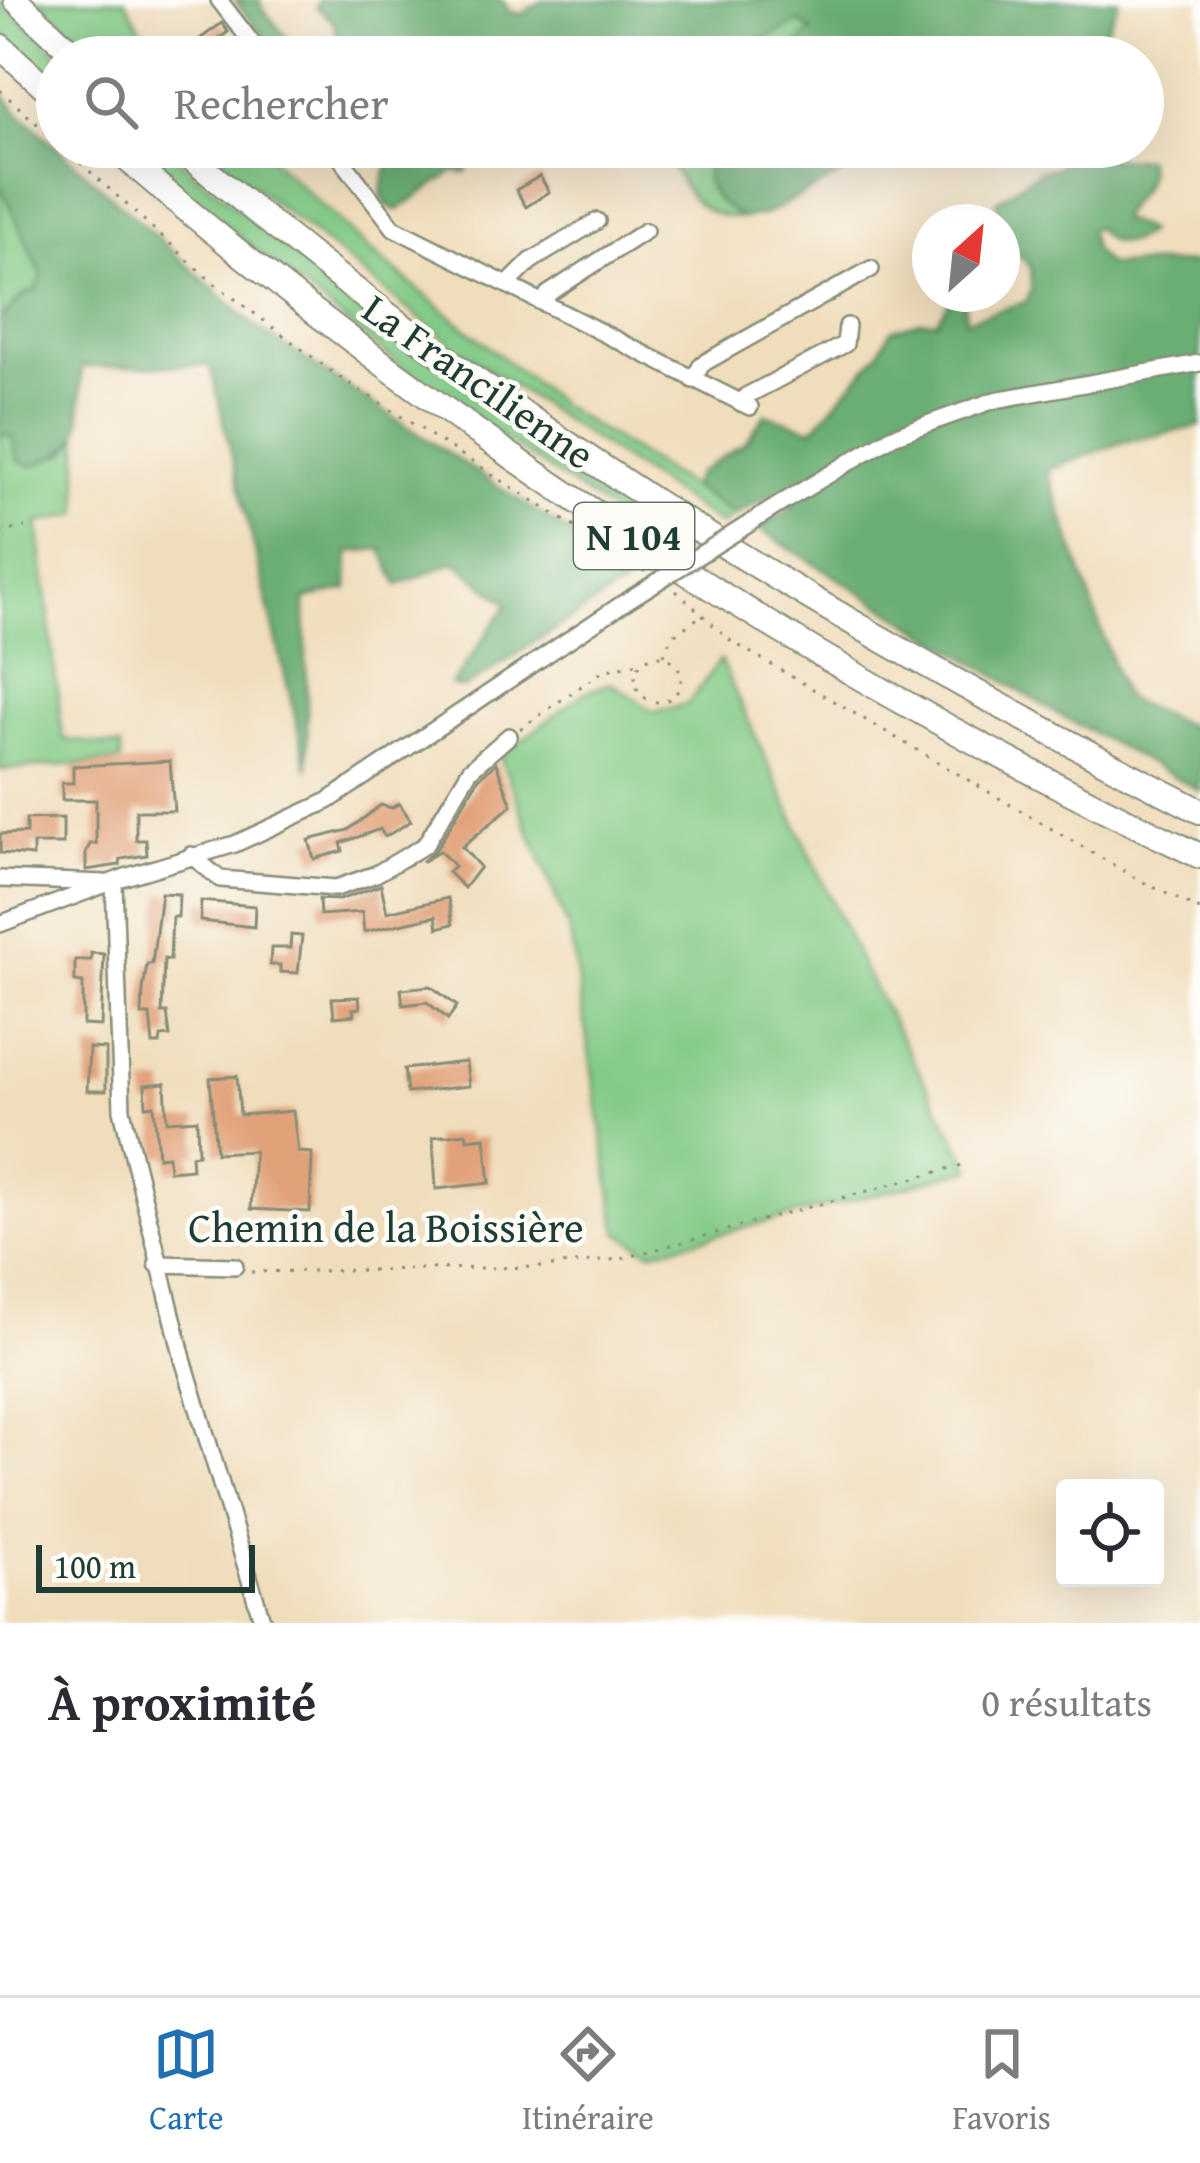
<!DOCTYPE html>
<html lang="fr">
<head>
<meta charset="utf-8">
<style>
  :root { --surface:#fff; --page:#f2f2f3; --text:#2b2b33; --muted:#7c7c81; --line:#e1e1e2; --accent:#1f6fb2 }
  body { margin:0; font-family:"Gentium Book Plus",serif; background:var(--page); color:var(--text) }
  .controls { position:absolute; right:36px; bottom:36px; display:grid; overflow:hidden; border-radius:12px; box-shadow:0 12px 48px #0002 }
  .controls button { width:108px; height:108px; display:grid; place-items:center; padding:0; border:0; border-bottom:3px solid var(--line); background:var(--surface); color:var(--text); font:60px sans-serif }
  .compass { position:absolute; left:912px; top:204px; width:108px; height:108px; border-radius:50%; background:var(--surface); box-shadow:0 12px 48px #0002; rotate:27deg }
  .scale { position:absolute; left:36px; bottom:30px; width:219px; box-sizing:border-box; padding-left:12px; border:6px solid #1f3d34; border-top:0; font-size:33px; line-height:42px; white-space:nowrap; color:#1f3d34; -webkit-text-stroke:9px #fdfcf7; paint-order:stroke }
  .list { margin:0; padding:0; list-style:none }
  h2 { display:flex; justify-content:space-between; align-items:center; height:156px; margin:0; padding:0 48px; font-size:51px }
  h2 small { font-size:39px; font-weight:400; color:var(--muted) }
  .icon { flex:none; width:66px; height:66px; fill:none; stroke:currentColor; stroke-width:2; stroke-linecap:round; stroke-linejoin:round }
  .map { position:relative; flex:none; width:1200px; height:1623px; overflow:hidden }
  .search { position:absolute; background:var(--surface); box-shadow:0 12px 48px #0002; left:36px; right:36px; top:36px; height:132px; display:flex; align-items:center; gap:30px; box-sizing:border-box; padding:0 42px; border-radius:66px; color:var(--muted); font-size:45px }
  .sheet { height:372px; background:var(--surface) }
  nav { display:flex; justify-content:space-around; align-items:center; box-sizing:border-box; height:168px; border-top:3px solid var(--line); background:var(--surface); font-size:33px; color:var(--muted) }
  nav a { display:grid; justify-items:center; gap:6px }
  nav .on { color:var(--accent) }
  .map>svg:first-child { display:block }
  .green { fill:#83ca86; stroke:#51845d; stroke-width:3 }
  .forest { fill:#6aae73; stroke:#447654; stroke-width:3 }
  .building { fill:#e1a179 }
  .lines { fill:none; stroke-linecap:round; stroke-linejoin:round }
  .minor-casing { stroke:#888d78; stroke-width:20 }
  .highway-casing { stroke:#888d78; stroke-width:28 }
  .path { stroke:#888d78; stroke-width:3; stroke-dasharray:3 9; stroke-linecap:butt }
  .minor { stroke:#fff; stroke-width:15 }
  .highway { stroke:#fff; stroke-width:24 }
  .minor-bridge-casing { stroke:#888d78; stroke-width:20; stroke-linecap:butt }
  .minor-bridge { stroke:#fff; stroke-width:15 }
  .labels { text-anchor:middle; stroke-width:9; stroke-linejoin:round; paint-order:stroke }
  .shield { fill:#fdfcf7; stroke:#62766e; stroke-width:3 }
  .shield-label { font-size:39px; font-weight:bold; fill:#1f3d34 }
  .street-label { font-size:42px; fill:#1f3d34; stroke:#fdfcf7 }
</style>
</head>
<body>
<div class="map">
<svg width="1200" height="1623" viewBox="0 0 1200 1623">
  <rect width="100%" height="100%" fill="#fdfcf7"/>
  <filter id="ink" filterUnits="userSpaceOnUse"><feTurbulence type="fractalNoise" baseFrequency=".00833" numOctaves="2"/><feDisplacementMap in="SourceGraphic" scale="24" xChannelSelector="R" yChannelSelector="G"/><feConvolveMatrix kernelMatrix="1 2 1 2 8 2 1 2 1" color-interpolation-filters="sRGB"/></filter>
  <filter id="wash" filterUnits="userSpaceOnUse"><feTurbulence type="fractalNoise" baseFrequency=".004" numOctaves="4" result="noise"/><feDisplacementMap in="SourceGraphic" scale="48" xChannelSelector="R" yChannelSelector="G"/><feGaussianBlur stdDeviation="2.7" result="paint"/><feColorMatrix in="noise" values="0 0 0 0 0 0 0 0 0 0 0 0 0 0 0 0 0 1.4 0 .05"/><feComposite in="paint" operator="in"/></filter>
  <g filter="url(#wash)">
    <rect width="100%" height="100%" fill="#f0ddbc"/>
    <g class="green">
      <polygon points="0,0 63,57 57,57 57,85 0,32"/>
      <polygon points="38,0 125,0 157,57 100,57"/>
      <polygon points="800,22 812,31 785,57 727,57"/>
      <polygon points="127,147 164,147 295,256 699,539 675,555 426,386"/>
      <polygon points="204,147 264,147 277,164 371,251 562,406 735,515 721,525 458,349"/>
      <path d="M661,147H713C697,183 710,199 742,218C692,218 684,185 661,147Z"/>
      <polygon points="0,185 42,275 36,290 22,296 0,320"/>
      <polygon points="0,434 12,436 19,461 65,454 79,437 79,514 38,523 63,739 121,747 121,761 0,770"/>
      <polygon points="720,660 862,966 972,1169 651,1252 618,1232 570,933 500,757 585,692 611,683 654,712 688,704"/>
    </g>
    <g class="forest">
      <polygon points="234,0 260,0 262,8 289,40 286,48 276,52"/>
      <polygon points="319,0 503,0 510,12 522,14 544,0 1119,0 1100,43 1073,57 785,57 812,31 800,22 727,57 300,57 322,40 338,38 334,22 316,7"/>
      <path d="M0,88L16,110L256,327L636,577L464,688L451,685L508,604L455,562L398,585L382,549L349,552L348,589L305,599L308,770L210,365L82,367C77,425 95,443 32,466L19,461L12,436L0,434V320L22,296L36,290L42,275L0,185Z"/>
      <polygon points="392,147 457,147 471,162 466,173 454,171 398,210 386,205 381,194"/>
      <path d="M713,147H896L763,215L742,218C710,199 697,183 713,147Z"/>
      <path d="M1068,147H1094L1112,159L1145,158C1156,186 1130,195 1120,219L1148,231C1131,248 1110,247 1095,228L1089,230L1093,250L1108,265L1192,263L1200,269V426L1121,443L1047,470L1124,698L1200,731V791L1054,712L759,529L793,507L775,493L735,515L691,486L698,473L746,442L765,414L813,429L878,354L891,330L919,321H936L954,294H963L966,320L1026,302L1031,291V267L1002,238L996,202L1039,171L1057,168Z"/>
    </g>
    <g id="blocks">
      <g class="building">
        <polygon points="222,23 228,32 211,44 218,57 175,57"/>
        <polygon points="540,176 549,192 526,207 516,190"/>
        <polygon points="170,761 174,811 136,811 136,840 146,840 147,855 121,859 120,865 86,870 86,852 90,844 96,844 96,800 62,800 62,783 73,783 73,766"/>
        <polygon points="496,763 512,805 462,847 480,867 464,888 448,872 454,866 440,851 422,862 435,851 479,778"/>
        <polygon points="399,803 411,821 385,837 380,829 341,843 343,851 314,859 309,840 348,830 381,805 392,808"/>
        <polygon points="63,818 63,844 33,844 33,856 0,853 0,834 26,833 26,819"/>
        <polygon points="381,885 387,912 448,898 453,924 438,928 436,916 364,932 362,912 320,915 319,899 339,900"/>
        <polygon points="161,893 179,894 178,917 172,917 170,960 164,959 162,1013 167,1013 170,1036 161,1037 160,1044 153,1044 150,1015 142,1015 143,990 147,964 152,964"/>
        <polygon points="201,901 255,906 254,927 200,921"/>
        <polygon points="291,935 302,936 298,973 280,972 280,965 270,965 271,948 290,948"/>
        <polygon points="91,953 104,954 101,1026 83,1025 83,983 75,982 75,960 91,960"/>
        <polygon points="431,986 457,1006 448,1019 427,1002 403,1005 401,989"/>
        <polygon points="359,997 360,1008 353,1009 354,1015 334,1017 332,998"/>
        <polygon points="89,1048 106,1049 106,1091 87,1091"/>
        <polygon points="466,1062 469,1086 407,1093 404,1069"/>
        <polygon points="237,1076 240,1115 293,1111 298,1152 312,1153 310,1212 251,1209 254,1151 216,1153 210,1078"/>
        <polygon points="165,1083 167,1121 197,1119 198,1154 191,1155 192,1169 169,1171 168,1156 158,1157 154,1105 146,1106 145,1085"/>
        <polygon points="466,1133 467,1139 485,1137 490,1183 436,1189 433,1137"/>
      </g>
    </g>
  </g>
  <g filter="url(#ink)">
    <use href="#blocks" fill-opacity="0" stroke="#888d78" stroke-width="3"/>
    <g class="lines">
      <defs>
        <g id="minor">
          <polyline points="219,0 263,57"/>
          <polyline points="332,147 394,228 750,407"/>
          <polyline points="507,285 531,261 597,221"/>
          <polyline points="543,303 548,294 645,231"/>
          <polyline points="693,380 702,364 871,269"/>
          <polyline points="741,403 746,396 845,344 847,326"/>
          <polyline points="785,501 893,436 995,400 1200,363"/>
          <polyline points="191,855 220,879 336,888 376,874 425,845 470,770 509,736"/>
          <polyline points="0,879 105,883"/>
          <polyline points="114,883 122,1110 183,1359 263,1623"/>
          <polyline points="0,924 125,877 235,844 328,801 625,602"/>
          <polyline points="157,1264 235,1266"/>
        </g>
        <g id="highway">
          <polyline points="16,0 77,57"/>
          <polyline points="0,46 57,98"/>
          <path d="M113,147C435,426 815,674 1200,856"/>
          <path d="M178,147C257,213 338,278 421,340C664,521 930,673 1200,811"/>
        </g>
      </defs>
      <use href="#minor" class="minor-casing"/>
      <use href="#highway" class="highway-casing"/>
      <g class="path">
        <polyline points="0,90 57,142"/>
        <polyline points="63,147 211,281 339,377 647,573"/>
        <polyline points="0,533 25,527"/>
        <polyline points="676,591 731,641 1139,880 1200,910"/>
        <polyline points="664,655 671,637 701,616"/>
        <circle cx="658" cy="679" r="23"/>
        <polyline points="520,729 603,671 643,662"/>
        <polyline points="251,1272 541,1267 621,1259 962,1165"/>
      </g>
      <use href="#minor" class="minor"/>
      <use href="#highway" class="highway"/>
      <defs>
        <polyline id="minor-bridge" points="625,602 785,501"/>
      </defs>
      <use href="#minor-bridge" class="minor-bridge-casing"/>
      <use href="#minor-bridge" class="minor-bridge"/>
    </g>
  </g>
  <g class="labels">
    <rect class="shield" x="574" y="503" width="120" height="66" rx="9"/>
    <g class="shield-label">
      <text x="634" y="550">N 104</text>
    </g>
    <g class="street-label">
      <text transform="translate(479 381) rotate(35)" y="15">La Francilienne</text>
      <text x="386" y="1242">Chemin de la Boissière</text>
    </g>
  </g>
</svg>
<div class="controls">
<button><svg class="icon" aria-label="locate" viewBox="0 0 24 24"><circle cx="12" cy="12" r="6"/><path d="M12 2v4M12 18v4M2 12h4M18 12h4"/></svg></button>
</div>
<svg class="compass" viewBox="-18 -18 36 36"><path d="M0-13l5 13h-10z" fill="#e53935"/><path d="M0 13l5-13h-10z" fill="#7c7c81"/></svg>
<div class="scale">100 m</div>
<div class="search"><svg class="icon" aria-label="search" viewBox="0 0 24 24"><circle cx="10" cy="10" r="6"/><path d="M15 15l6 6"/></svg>Rechercher</div>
</div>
<section class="sheet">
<h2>À proximité<small>0 résultats</small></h2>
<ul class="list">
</ul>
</section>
<nav>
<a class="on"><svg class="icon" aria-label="map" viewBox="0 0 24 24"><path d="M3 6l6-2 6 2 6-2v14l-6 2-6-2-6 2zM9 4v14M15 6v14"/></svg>Carte</a>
<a><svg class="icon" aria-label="directions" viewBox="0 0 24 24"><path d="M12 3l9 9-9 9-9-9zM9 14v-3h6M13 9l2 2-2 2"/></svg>Itinéraire</a>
<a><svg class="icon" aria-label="saved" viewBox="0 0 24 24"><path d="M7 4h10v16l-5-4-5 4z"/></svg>Favoris</a>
</nav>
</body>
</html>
